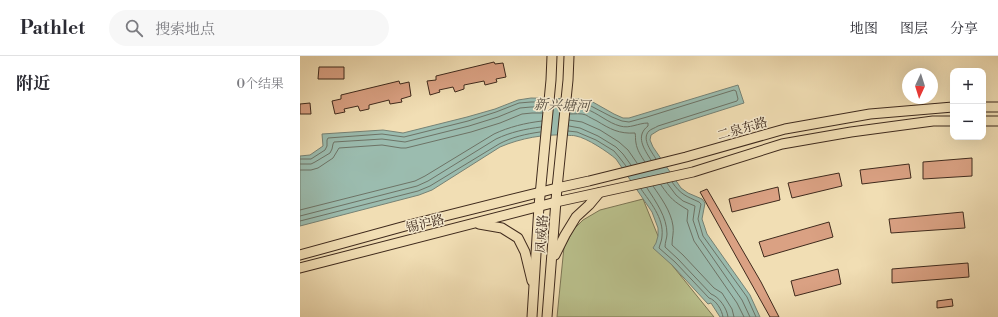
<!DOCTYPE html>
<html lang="zh">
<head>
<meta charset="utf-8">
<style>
  :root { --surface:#fff; --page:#f7f7f7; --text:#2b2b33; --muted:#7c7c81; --line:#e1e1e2 }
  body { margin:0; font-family:"Libre Bodoni","Noto Serif SC",serif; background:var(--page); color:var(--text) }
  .controls { position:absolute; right:12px; top:12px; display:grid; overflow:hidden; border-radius:8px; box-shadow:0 4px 16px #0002 }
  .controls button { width:36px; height:36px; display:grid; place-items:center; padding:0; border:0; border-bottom:1px solid var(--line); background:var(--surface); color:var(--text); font:20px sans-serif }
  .compass { position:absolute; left:602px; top:12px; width:36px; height:36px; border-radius:50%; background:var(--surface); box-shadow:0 4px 16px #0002; rotate:184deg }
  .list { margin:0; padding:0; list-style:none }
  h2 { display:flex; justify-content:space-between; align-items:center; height:52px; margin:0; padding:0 16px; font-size:17px }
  h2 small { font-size:13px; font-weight:400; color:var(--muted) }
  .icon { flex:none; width:22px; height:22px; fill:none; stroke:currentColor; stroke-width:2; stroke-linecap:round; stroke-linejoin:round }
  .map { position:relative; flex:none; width:698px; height:261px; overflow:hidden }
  header { display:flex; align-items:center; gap:24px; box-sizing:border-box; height:56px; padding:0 20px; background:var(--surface); border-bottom:1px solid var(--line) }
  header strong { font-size:19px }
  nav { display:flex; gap:22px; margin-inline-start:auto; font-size:14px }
  .search { width:280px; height:36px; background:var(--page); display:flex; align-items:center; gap:10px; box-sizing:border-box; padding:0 14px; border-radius:22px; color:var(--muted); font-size:15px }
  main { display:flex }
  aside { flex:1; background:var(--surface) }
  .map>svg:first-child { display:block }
  .green { fill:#bac18d; stroke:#7c7655 }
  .water { fill:#9bbcaf; stroke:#768275 }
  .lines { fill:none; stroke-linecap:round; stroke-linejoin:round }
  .shore { stroke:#6d7366; stroke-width:1 }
  .building { fill:#daa183; stroke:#3f2a1d }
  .major-casing { stroke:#3f2a1d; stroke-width:11 }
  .major { stroke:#f1deb4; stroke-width:9 }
  .labels { text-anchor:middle; stroke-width:3; stroke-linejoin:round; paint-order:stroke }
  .street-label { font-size:13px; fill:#3f2a1d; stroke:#f6eace }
  .water-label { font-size:14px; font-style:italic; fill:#564e42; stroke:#f6eace }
</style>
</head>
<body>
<header>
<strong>Pathlet</strong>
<div class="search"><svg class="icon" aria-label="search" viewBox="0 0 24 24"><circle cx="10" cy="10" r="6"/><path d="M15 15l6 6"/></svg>搜索地点</div>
<nav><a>地图</a><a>图层</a><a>分享</a></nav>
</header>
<main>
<aside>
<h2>附近<small>0个结果</small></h2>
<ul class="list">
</ul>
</aside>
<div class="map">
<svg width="698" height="261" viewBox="0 0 698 261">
  <rect width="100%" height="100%" fill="#f1deb4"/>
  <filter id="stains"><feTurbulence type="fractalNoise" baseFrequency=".005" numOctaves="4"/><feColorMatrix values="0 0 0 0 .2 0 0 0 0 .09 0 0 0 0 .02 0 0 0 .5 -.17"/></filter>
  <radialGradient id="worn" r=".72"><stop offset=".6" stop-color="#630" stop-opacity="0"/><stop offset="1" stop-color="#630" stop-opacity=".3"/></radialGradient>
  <polygon class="green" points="343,143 358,180 372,209 414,261 257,261 264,191 274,173 283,164 300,154"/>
  <path class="water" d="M438,29L444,47L359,74L351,79L350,84L353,91L381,132L388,137L402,143L405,147L402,163L407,178L450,239L460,261H420L411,247L408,248L372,209L353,192L356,187L358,180V172L352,156L316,103C308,96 287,82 276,80C273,79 270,80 267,79C244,78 221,82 200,91L132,134L119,139L0,170V100L10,99L23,90L22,78L83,74L103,77L167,61L195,53L218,44L231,42L280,43L291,45L314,58L323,62H329Z"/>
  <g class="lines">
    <g class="shore">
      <path d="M271,47H279L289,49L312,61L322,65L329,66L347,61L434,34L436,35L438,43L437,45L358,70C355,72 351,73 349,75C341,83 352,96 356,103"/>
      <path d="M271,52C276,52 281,52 286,53C298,57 308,67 320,70C330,73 338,67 348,67V70C335,80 344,93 351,104"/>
      <path d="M270,58C275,58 281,57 286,59C289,61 293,63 297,65C310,73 319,78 335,77C336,80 335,83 336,87C337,94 341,100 345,106"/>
      <polyline points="269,64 282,66 300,74 319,86 328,94 337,107"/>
      <polyline points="269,70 280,72 298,80 316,91 323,98 331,109"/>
      <polyline points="268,75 277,76 296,84 314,95 319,101 326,110"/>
      <polyline points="0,103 11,103 25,94 27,90 27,84 28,82 82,78 104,81 168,65 196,56 219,47 231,46 243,46"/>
      <polyline points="0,108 11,108 15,106 30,97 32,93 33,88 34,86 82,83 105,86 169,70 198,61 220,52 231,51 243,51"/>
      <polyline points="0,114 11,114 18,112 33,102 39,92 82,89 101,92 106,92 171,76 200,67 222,58 232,57 242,57"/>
      <path d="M372,126C381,139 386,140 399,146L401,148L398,163L403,180L447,241L456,261"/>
      <polyline points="367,127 376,139 383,145 395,150 393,164 399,182 442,244 450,261"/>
      <path d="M361,129C371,143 373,145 388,154L387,165L394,185L437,247L444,261"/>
      <path d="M353,130C361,142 371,155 373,170C374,176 372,182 372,189L383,199L414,232L422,237L432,253L434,261"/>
      <path d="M347,132C356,146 367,161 367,178C367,182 365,186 365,191L378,203L411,238C419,241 427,252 428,261"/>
      <path d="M341,133C350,146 364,162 362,180C362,184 360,188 359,192L375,206L409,242C416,244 422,254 423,261"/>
      <path d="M0,154L115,125L125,120L194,78C209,71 225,67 242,65"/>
      <path d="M0,160L117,130L128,125L196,83C211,76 225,73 241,71"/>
      <path d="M0,165L118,135L130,130L199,88C212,81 226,78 240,76"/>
    </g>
  </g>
  <g class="building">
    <polygon points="194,6 195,8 203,7 206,21 196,23 197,26 185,29 184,25 164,29 164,33 155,36 153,31 139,34 140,36 130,39 127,25 136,24 136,20"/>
    <polygon points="19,11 44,11 44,23 18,23"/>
    <polygon points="99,25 100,28 109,26 111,40 101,43 102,46 90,48 89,44 69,49 69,53 60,55 58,50 44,53 45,56 35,58 32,45 41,43 41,39"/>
    <polygon points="10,47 11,58 0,58 0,48"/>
    <polygon points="672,102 672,120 623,123 623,106"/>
    <polygon points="609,108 611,122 562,128 560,114"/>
    <polygon points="539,117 542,130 492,142 488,127"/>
    <polygon points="478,131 480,144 432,156 429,143"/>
    <polygon points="407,133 461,226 479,261 470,261 400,136"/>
    <polygon points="663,156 665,172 591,177 589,163"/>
    <polygon points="529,166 533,181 464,201 459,186"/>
    <polygon points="668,207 669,221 592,227 592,213"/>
    <polygon points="538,213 541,228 495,240 491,225"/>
    <polygon points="652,243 653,250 637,252 637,245"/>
  </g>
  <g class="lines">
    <defs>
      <g id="major">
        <polyline points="683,51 698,51"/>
        <polyline points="683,65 698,65"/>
        <polyline points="179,168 202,172 218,182 225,196 232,225"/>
        <polyline points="0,199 109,169 257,132 289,125 386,101 485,73 570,58 653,51"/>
        <polyline points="255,199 265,179 276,161 289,149 299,137"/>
        <polyline points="0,212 256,146 393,116 482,88 551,76 633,65 653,65"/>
        <polyline points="232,261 239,150 251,24 252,0"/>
        <polyline points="247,261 257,132 268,24 269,0"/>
      </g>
    </defs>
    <use href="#major" class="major-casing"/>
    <use href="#major" class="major"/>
  </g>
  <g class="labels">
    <g class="street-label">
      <text transform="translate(442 72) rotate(-16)" y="5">二泉东路</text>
      <text transform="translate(125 167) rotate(-14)" y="5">锡沪路</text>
      <text transform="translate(241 178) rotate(-86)" y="5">凤威路</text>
    </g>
    <g class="water-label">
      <text transform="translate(262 49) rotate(2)" y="5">新兴塘河</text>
    </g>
  </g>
  <rect width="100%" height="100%" filter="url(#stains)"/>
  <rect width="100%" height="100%" fill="url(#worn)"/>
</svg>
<div class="controls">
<button>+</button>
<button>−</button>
</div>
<svg class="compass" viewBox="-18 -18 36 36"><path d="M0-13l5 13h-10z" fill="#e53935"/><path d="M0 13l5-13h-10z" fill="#7c7c81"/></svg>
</div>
</main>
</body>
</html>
